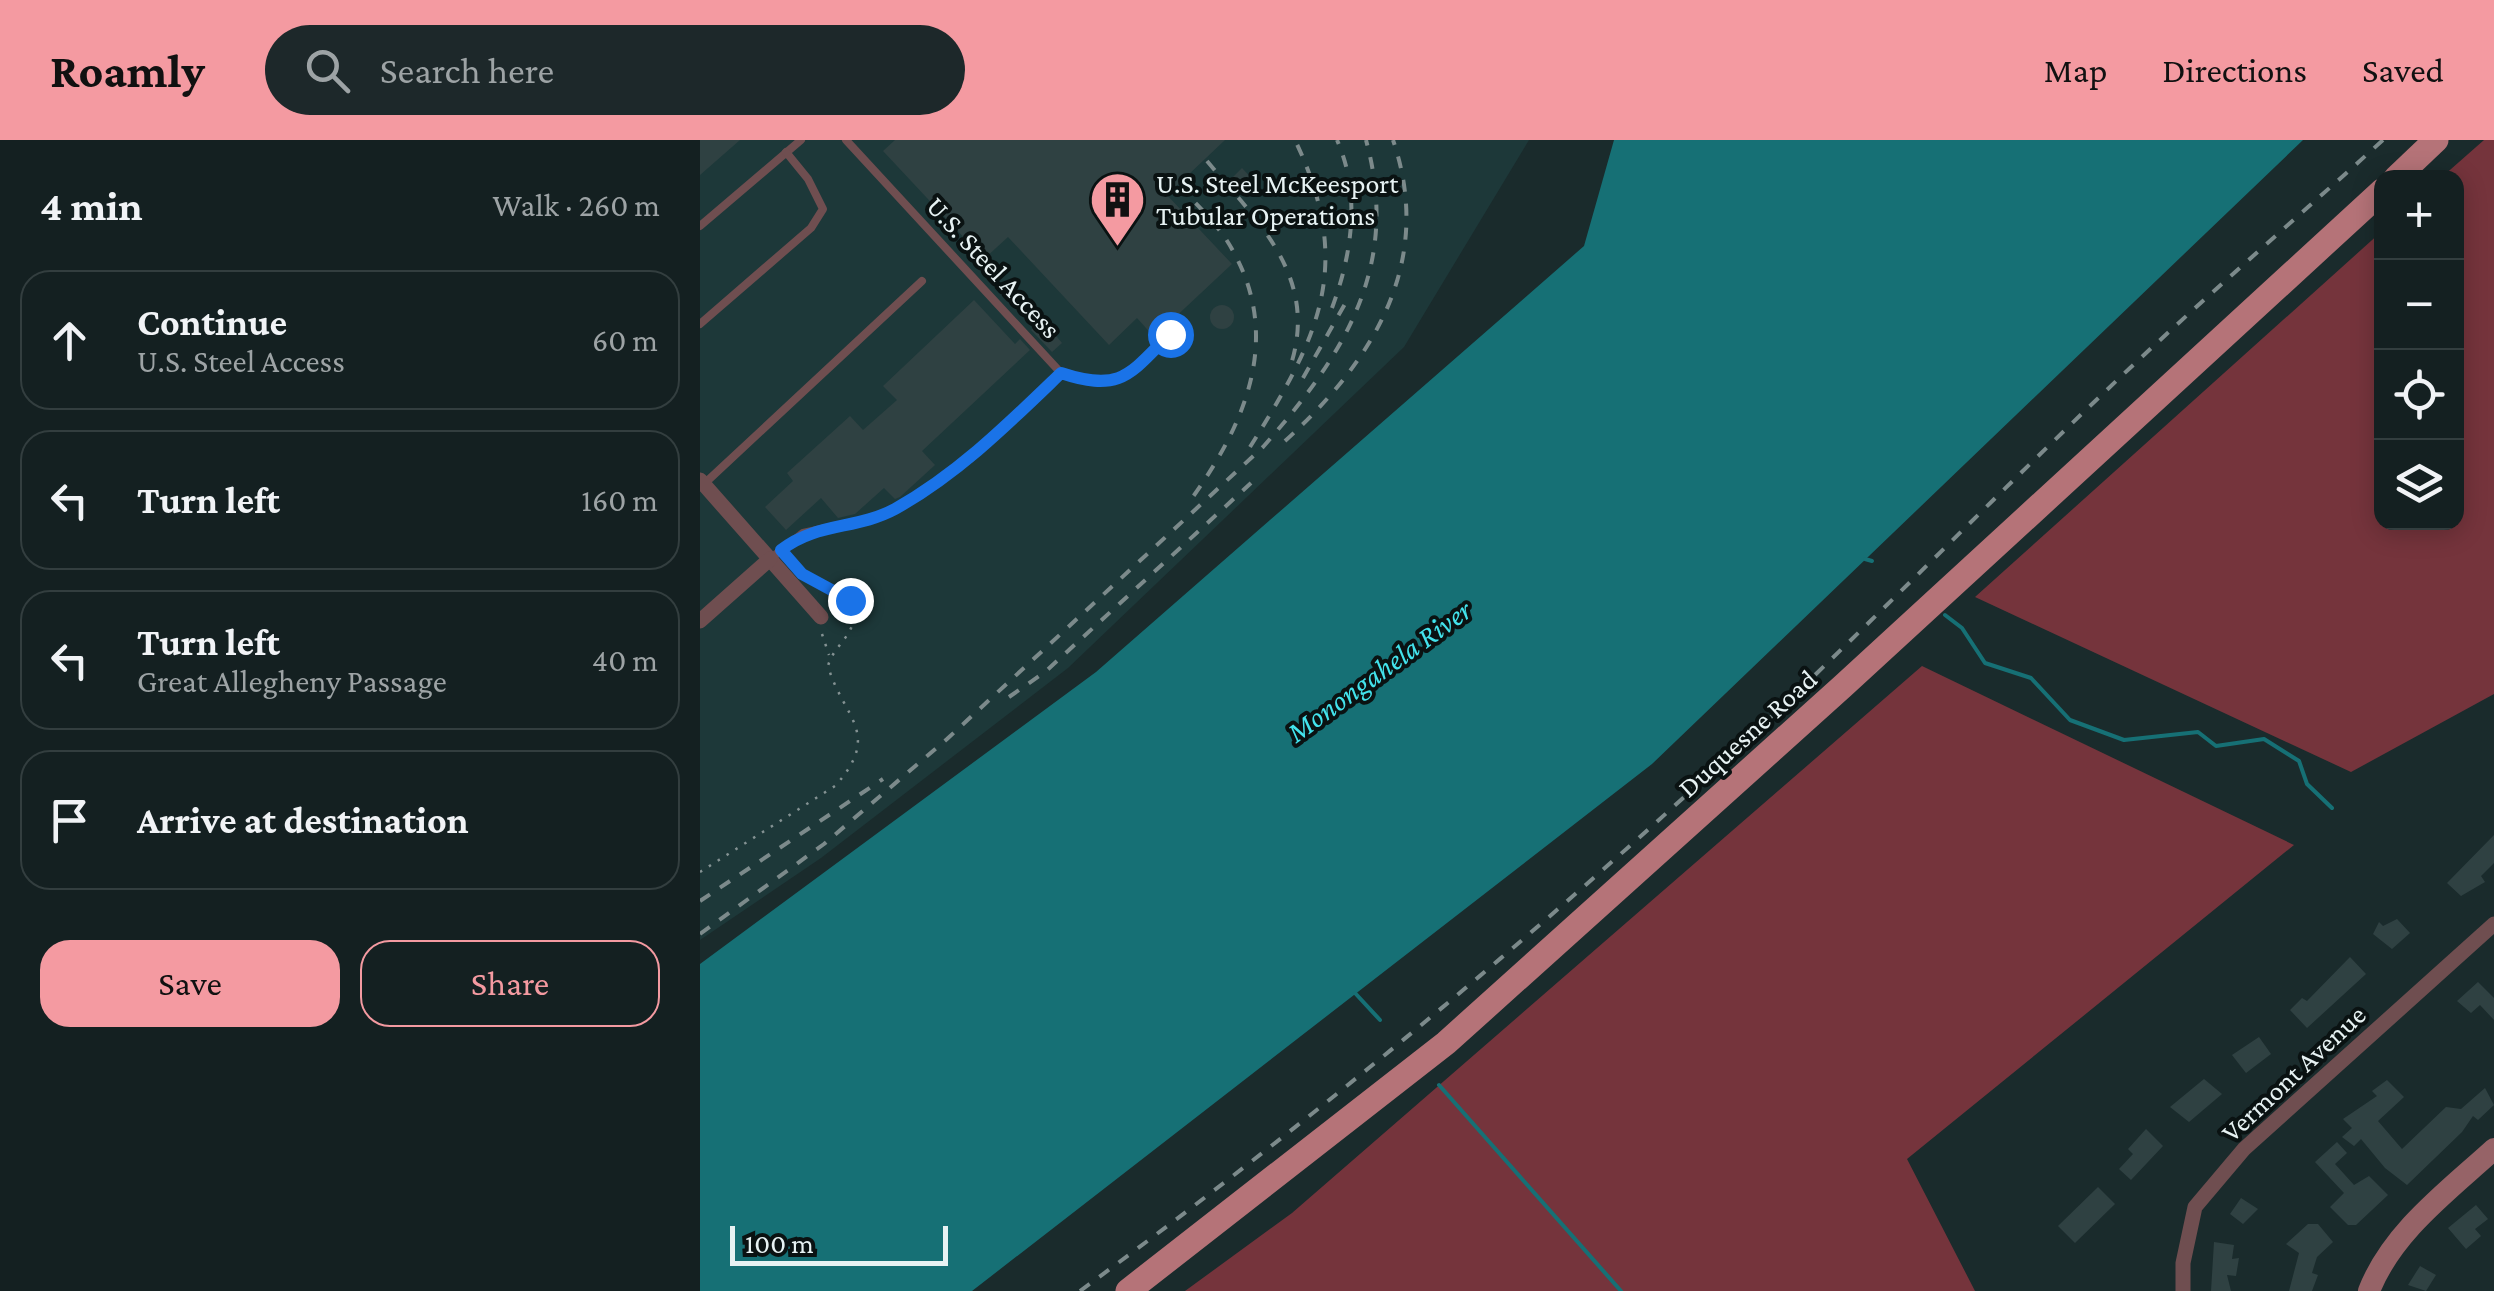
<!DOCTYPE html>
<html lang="en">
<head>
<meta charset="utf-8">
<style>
  :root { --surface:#142021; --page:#1d282a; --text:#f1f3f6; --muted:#9da3a5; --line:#333e3f; --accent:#f49aa1 }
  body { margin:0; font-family:"Crimson Pro",serif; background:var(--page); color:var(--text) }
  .controls { position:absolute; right:30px; top:30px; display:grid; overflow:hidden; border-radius:20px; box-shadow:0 5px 25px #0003 }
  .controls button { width:90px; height:90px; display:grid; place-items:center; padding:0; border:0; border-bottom:2px solid var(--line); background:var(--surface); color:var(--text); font:50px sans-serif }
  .scale { position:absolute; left:30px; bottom:25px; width:218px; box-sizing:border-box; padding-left:10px; border:5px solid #e7f2f3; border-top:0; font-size:28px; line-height:35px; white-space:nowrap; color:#e7f2f3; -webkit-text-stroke:8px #0a1212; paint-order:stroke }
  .stop { position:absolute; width:30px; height:30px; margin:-22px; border:8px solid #1a73e8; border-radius:50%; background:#fff }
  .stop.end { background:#1a73e8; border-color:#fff; box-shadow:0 2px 10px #0008 }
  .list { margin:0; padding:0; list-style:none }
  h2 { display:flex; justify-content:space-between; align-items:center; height:130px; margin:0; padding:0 40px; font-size:42px }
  h2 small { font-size:32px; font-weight:400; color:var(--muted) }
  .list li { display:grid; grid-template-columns:65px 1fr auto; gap:30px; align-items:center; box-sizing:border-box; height:140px; margin:0 20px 20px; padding:0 20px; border:2px solid var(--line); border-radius:30px }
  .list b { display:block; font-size:38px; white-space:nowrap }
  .list p { margin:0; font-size:32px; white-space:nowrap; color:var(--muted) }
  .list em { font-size:32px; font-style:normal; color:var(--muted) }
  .actions { display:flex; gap:20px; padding:30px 40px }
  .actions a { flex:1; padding:22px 0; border:2px solid var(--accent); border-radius:30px; text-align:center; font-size:35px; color:var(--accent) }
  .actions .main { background:var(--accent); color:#111 }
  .icon { flex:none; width:55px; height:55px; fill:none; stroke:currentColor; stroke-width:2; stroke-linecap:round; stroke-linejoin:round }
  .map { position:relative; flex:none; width:1794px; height:1151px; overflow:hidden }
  header { display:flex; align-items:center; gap:60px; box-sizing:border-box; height:140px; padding:0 50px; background:var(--accent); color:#111 }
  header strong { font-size:48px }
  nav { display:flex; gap:55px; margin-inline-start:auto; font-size:35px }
  .search { width:700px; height:90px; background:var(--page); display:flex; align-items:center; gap:25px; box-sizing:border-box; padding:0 35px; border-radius:55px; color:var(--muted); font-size:38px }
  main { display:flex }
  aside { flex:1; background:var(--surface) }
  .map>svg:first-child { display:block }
  .built { fill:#1d3839 }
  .green { fill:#75343c }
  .water { fill:#167075 }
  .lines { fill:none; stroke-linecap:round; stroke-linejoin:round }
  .stream { stroke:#167075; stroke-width:4 }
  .building { fill:#2f4142 }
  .path { stroke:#849293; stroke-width:2.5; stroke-dasharray:2.5 8; stroke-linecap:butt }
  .lane { stroke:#6f4e50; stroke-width:8 }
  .street { stroke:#6f4e50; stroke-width:15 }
  .secondary { stroke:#966367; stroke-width:22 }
  .primary { stroke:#b57378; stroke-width:25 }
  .rail { stroke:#7c8a8b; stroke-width:4; stroke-dasharray:12 12; stroke-linecap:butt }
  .route { stroke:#1a73e8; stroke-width:12 }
  .labels { text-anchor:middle; stroke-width:8; stroke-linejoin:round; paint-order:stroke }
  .poi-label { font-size:28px; fill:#e7f2f3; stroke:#0a1212; text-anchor:start }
  .street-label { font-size:28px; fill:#e7f2f3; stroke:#0a1212 }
  .water-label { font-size:30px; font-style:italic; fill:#43e3ec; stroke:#0a1212 }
</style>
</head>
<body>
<header>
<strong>Roamly</strong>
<div class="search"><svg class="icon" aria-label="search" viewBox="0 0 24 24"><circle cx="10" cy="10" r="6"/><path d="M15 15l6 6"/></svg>Search here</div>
<nav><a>Map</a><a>Directions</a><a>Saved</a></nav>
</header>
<main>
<aside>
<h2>4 min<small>Walk · 260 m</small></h2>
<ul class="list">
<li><svg class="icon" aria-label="ahead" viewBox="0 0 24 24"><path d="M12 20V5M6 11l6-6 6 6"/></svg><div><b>Continue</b><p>U.S. Steel Access</p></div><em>60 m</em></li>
<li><svg class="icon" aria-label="left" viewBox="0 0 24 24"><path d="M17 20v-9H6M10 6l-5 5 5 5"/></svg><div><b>Turn left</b></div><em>160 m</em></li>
<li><svg class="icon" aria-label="left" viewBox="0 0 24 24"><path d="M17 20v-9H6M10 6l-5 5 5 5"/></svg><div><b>Turn left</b><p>Great Allegheny Passage</p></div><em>40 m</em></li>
<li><svg class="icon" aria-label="arrive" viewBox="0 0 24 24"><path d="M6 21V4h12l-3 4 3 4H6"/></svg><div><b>Arrive at destination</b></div></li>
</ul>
<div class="actions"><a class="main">Save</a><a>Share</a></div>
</aside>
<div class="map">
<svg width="1794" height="1151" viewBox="0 0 1794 1151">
  <rect width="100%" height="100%" fill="#1a2b2c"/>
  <polygon class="built" points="0,0 829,0 704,207 368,528 121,718 0,800"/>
  <g class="green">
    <polygon points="1784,0 1794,0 1794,554 1651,632 1275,457 1681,92 1682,382 1756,382 1756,38 1742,37"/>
    <polygon points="1222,526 1594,705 1207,1019 1275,1151 485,1151 592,1073"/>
  </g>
  <polygon class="water" points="914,0 1603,0 952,624 272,1151 0,1151 0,824 396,532 884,106"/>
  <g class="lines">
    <g class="stream">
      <polyline points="1165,419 1172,421"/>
      <polyline points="1245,475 1262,488 1285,523 1331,538 1370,580 1424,600 1498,592 1516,606 1564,599 1599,621 1607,644 1632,668"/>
      <polyline points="655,853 680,880"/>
      <polyline points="739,945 921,1151"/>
    </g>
  </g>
  <g class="building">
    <polygon points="0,0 40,0 0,35"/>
    <polygon points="195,0 525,0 467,55 532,124 454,197 437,178 409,205 308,97 284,119 183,11"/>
    <polygon points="542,28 559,46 549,55 532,38"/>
    <polygon points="274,160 315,204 320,199 330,210 222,311 235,325 200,357 195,359 184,348 155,374 138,378 121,358 86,390 65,367 93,341 87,333 150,276 163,290 197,260 183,246"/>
    <circle cx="522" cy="177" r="12"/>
    <polygon points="343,180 362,203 352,212 331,190"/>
    <polygon points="1794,695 1794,723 1781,736 1785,742 1761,756 1747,743"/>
    <polygon points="1697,779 1710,793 1692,809 1673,794 1679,782 1683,786"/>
    <polygon points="1650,817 1666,834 1607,888 1590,870 1602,858 1607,861"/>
    <polygon points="1778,842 1794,858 1794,880 1780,865 1771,873 1757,861"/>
    <polygon points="1559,897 1571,914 1546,933 1532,915"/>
    <polygon points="1504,939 1522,954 1489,982 1470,967"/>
    <polygon points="1687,940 1704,957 1678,981 1702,1009 1746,967 1761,969 1785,948 1794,965 1778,980 1773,976 1762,992 1707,1045 1685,1028 1661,999 1654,1006 1642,997 1652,988 1643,979 1677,956 1672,951"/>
    <polygon points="1446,989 1463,1006 1431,1040 1419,1029 1433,1014 1428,1009"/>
    <polygon points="1637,1002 1647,1013 1635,1024 1654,1045 1669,1036 1688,1055 1656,1085 1648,1085 1630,1067 1644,1053 1615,1022"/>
    <polygon points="1398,1047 1415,1064 1375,1103 1358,1086"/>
    <polygon points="1541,1058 1558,1069 1543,1084 1530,1074"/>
    <polygon points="1776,1065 1788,1079 1775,1089 1781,1096 1766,1109 1748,1088"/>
    <polygon points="1608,1084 1618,1084 1633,1102 1617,1117 1612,1133 1618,1135 1612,1151 1589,1151 1599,1113 1586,1104"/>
    <polygon points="1514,1102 1534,1105 1532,1119 1539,1118 1536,1136 1527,1135 1531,1151 1511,1151"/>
    <polygon points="1720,1126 1736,1135 1726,1151 1708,1145"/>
  </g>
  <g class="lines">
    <g class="path">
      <polyline points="122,494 129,515"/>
      <path d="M0,732L135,646C183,593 143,578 128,526C134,504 156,496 154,470L142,452L108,438"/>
    </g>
    <g class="lane">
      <path d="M146,0L361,233C421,253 430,234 471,193"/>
      <polyline points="0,86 101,0"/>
      <polyline points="0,184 111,88 123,69 108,39 86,12"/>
      <polyline points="4,344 222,141"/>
      <polyline points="70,419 103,393 176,377 204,363 270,319 361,233"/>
    </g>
    <g class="street">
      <polyline points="0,340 121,477"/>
      <polyline points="0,481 70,419"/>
      <polyline points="1483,1151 1483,1123 1495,1067 1544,1009 1794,784"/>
    </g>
    <path class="secondary" d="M1669,1151C1692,1092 1748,1051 1794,1009"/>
    <g class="primary">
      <polyline points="1696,38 1736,0"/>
      <polyline points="428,1151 746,903 1143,546 1682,51"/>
    </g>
    <g class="rail">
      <path d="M507,21C557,81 617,135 592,221"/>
      <path d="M479,46C498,66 520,86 533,111C584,202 542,290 487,365"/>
      <path d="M632,168C652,114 661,54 637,0"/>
      <polyline points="603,238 650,155"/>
      <path d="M585,301C673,221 735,123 693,0"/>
      <path d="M550,307C619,197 655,126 595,0"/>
      <polyline points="309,557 345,532 551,343"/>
      <polyline points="0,761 183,639"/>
      <path d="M0,794L124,704L247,599L563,307C644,215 701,127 666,0"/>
      <path d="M380,1151C589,998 790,833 982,659C1137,520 1279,370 1430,228C1513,150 1599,76 1683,0"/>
    </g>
  </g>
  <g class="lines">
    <path class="route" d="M150,460L102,434L81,410C117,382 156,390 195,369C259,333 309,283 361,233C421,253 430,234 470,194"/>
  </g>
  <defs>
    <symbol id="building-pin" viewBox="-11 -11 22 30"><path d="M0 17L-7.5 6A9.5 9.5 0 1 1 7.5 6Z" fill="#f49aa1" stroke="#0a1212"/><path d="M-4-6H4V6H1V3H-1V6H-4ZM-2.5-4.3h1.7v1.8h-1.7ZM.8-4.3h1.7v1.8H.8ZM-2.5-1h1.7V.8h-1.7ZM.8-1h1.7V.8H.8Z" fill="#111"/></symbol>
  </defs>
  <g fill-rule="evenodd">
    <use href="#building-pin" x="386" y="28" width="63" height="86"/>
  </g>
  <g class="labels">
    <g class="poi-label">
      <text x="456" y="53">U.S. Steel McKeesport<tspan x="456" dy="32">Tubular Operations</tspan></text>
    </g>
    <g class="street-label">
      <text transform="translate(294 127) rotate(47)" y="10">U.S. Steel Access</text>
      <text transform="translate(1047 593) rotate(-42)" y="10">Duquesne Road</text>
      <text transform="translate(1593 933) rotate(-43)" y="10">Vermont Avenue</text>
    </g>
    <g class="water-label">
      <text transform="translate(679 531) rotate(-36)" y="10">Monongahela River</text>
    </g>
  </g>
</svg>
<div class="controls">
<button>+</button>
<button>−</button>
<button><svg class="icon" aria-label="locate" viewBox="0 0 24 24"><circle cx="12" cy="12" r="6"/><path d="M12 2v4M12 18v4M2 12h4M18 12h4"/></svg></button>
<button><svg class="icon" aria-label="layers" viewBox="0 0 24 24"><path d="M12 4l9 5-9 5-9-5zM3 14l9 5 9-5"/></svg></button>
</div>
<div class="scale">100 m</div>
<div class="stop" style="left:470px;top:194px"></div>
<div class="stop end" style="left:150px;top:460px"></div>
</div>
</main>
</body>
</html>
